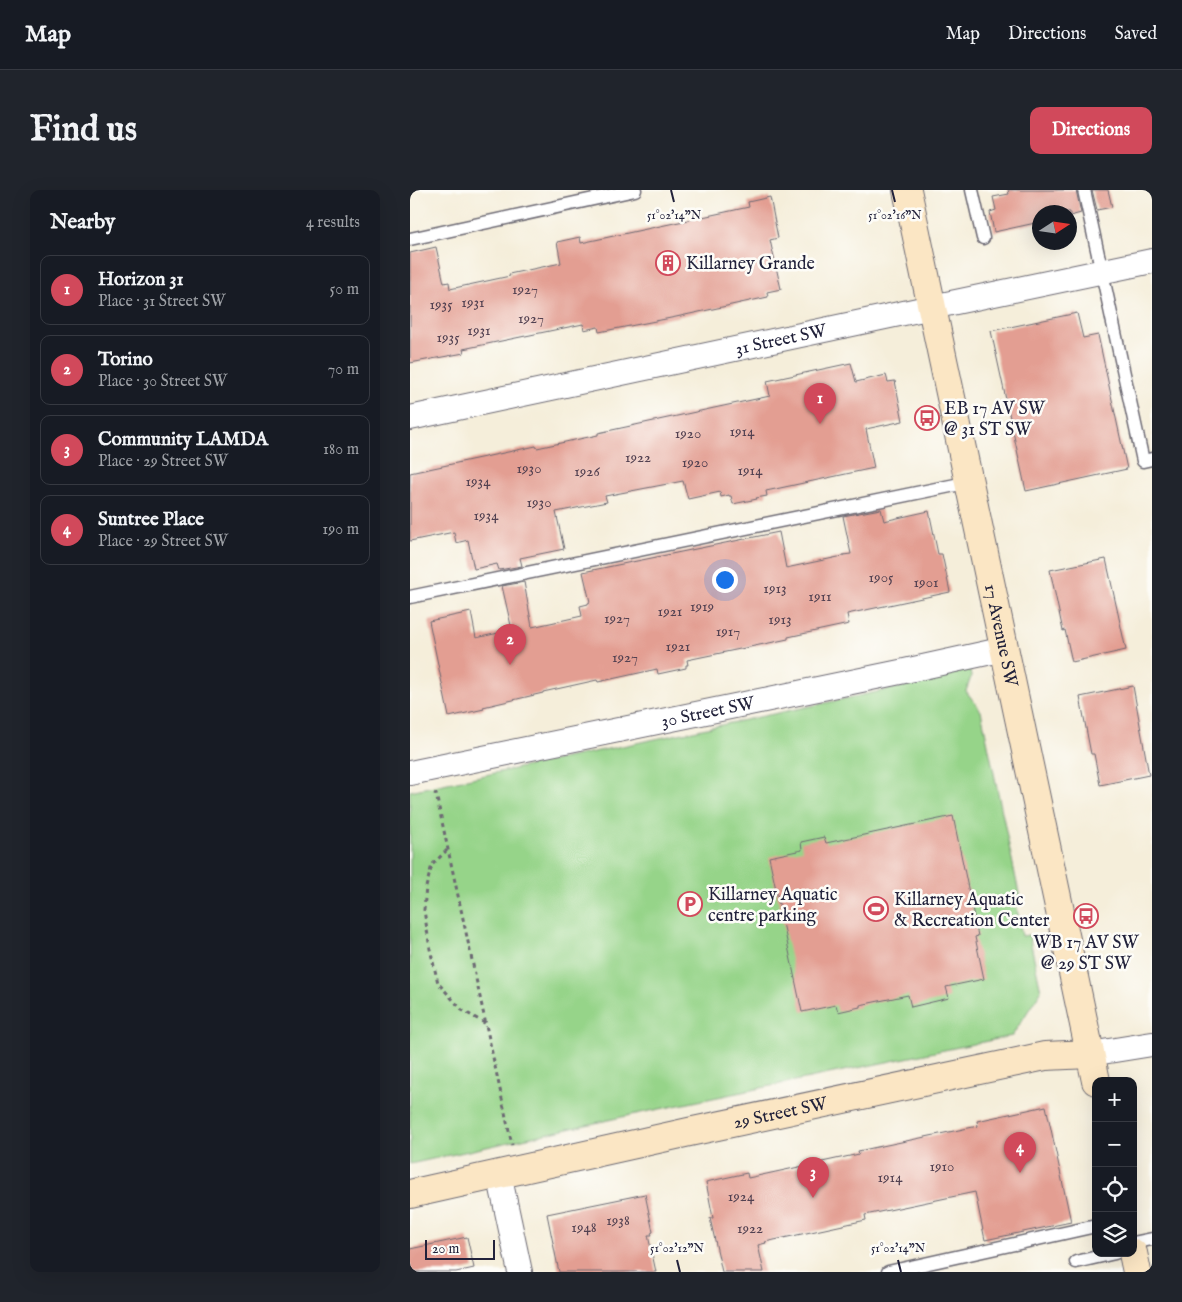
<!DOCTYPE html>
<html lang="en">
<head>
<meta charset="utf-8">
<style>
  :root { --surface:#171b24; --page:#20242c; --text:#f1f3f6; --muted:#9ea1a6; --line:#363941; --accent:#d1495b }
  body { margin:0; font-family:"IM FELL English",serif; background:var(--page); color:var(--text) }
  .controls { position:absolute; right:15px; bottom:15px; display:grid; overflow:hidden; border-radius:10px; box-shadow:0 5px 20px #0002 }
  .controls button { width:45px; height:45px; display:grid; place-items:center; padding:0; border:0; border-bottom:1px solid var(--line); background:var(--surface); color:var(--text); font:25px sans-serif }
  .compass { position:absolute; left:622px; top:15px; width:45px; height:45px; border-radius:50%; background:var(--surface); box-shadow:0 5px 20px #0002; rotate:78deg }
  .scale { position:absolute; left:15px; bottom:12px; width:70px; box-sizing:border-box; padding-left:5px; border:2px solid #22223b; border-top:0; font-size:14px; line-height:18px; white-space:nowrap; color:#22223b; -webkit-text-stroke:4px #fdfcf7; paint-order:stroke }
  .you { position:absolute; left:314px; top:389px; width:18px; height:18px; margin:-12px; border:4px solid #fff; border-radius:50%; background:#1a73e8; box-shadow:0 0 0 8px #1a73e833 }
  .badge { display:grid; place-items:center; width:32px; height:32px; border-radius:50%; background:var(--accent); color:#fff; font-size:16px; font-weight:700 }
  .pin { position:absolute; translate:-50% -41px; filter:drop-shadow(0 1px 2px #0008) }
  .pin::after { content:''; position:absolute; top:26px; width:18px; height:15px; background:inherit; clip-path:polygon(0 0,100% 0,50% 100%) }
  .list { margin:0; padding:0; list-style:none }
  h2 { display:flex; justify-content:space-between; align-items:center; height:65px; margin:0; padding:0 20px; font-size:21px }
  h2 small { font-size:16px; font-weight:400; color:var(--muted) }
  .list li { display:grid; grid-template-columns:32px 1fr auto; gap:15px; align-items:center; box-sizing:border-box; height:70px; margin:0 10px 10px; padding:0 10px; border:1px solid var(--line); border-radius:10px }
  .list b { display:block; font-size:19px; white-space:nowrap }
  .list p { margin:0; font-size:16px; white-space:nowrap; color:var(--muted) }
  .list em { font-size:16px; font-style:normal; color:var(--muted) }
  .icon { flex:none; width:28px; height:28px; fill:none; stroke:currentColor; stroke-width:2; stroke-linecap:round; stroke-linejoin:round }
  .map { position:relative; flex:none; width:742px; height:1082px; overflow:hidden; border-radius:10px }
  header { display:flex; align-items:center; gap:30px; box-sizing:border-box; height:70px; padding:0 25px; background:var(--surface); border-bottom:1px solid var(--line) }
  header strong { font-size:24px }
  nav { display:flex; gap:28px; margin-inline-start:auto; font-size:18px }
  .intro { display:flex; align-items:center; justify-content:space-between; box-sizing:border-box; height:120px; padding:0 30px }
  h1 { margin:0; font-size:35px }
  .button { padding:12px 22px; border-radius:10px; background:var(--accent); color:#fff; font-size:18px; font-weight:700 }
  main { display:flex; gap:30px; padding:0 30px }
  aside { flex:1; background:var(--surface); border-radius:10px; box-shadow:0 5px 20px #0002 }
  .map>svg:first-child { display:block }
  .green { fill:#96d489; stroke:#5c7b62 }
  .building { fill:#e39e92 }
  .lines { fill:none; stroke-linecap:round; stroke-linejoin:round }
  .lane-casing { stroke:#6c6973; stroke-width:15 }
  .street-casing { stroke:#6c6973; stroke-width:26 }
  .secondary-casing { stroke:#6c6973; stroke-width:30 }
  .path { stroke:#6c6973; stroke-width:3; stroke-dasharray:4 4; stroke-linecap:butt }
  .lane { stroke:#fff; stroke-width:12 }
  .street { stroke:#fff; stroke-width:24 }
  .secondary { stroke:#fbe6c4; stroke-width:28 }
  .ticks { fill:none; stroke:#22223b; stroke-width:2 }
  .labels { text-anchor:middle; stroke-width:5; stroke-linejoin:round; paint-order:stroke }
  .number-label { font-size:15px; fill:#524151 }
  .poi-label { font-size:18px; fill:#22223b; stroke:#fdfcf7; text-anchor:start }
  .street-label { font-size:18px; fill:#22223b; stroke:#fdfcf7 }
  .ticks-label { font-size:12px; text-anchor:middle; fill:#22223b; stroke:#fdfcf7; stroke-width:5; stroke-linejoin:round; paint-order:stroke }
</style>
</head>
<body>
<header>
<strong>Map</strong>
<nav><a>Map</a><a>Directions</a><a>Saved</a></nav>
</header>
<div class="intro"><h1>Find us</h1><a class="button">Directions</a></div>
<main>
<aside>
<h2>Nearby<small>4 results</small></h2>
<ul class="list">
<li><span class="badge">1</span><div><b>Horizon 31</b><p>Place · 31 Street SW</p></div><em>50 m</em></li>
<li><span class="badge">2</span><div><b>Torino</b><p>Place · 30 Street SW</p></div><em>70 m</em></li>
<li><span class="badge">3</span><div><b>Community LAMDA</b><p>Place · 29 Street SW</p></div><em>180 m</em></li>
<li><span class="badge">4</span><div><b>Suntree Place</b><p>Place · 29 Street SW</p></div><em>190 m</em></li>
</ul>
</aside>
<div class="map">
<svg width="742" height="1082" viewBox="0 0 742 1082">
  <rect width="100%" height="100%" fill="#fdfcf7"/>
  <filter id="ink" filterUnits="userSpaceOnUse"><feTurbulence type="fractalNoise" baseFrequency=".02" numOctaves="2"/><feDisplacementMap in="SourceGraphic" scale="10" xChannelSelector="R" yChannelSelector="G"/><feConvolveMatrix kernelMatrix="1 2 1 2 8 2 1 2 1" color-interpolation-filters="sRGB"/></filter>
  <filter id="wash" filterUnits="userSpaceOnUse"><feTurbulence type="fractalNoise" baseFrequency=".0096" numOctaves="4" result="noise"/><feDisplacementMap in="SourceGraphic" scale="20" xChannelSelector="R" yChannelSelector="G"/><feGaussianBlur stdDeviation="1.12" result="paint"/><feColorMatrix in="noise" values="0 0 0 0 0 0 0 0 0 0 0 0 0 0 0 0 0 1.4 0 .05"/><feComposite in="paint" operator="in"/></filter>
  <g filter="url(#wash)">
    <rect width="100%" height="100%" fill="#f5eeda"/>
    <polygon class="green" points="552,480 560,480 561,487 556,501 571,521 611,713 606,714 612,746 619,745 631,801 602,846 221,925 0,974 0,601 514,492 529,485"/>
    <g id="blocks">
      <g class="building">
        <polygon points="598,0 666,0 671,23 660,26 660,22 630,22 630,32 584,42 580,22 586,20 583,7 599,4"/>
        <polygon points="682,0 698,0 702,17 687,20"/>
        <polygon points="360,7 368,48 360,50 371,99 357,102 358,107 266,127 189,142 188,137 174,140 173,134 53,159 54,163 0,173 0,63 26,57 34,93 39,92 40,99 100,86 99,84 151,73 147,52 170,47 171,53 339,17 338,12"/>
        <polygon points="667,123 673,148 688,145 717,279 616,301 581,141"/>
        <polygon points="441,173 446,192 476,185 478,192 485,191 493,231 456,239 464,278 356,301 357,306 346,308 347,309 323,314 321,306 319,306 319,305 311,307 310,302 278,309 273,291 195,306 197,312 146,322 154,359 110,368 112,376 89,380 87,374 64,379 58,350 46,353 44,342 0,351 0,283 126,256 127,258 188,245 188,243 360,206 357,191"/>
        <polygon points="471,319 474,331 519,321 528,364 532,364 540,402 437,424 439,434 378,447 378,449 359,453 277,470 278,475 276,475 276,478 248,484 247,479 188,492 187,490 133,502 133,503 73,517 74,519 39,527 19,431 61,422 66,448 102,440 92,396 114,392 122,437 172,426 170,416 178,414 178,413 180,412 173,382 369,342 376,378 433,366 433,365 441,364 433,326"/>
        <polygon points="696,369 716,460 662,472 655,440 653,441 640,380"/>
        <polygon points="723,496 739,585 690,595 684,564 681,564 670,507"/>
        <polygon points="543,626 568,746 565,747 574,789 536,797 539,808 501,817 498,805 450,815 450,817 428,822 426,815 392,822 359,667 392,660 391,652 414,647 416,653"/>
        <polygon points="636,916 661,1032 575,1050 565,1002 455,1025 456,1030 355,1052 356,1053 348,1055 354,1082 312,1082 300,1028 303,1028 296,992 337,983 338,988 449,964 448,961 568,936 567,931"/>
        <polygon points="235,1004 243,1042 241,1043 242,1045 238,1045 246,1082 149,1082 137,1024"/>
        <polygon points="57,1047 64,1078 46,1082 0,1082 0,1059"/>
      </g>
    </g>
  </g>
  <g filter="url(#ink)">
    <use href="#blocks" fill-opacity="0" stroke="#6c6973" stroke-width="1"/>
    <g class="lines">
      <defs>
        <g id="lane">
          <polyline points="562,0 573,48"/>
          <polyline points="674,0 733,271 742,269"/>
          <polyline points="0,49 225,0"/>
          <polyline points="0,407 560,292"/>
          <polyline points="723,1053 742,1049"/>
          <polyline points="666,1072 705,1063"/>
          <polyline points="478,1082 686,1036"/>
        </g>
        <g id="street">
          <path id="s1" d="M0,228L522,117L742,71"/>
          <path id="s2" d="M0,583L490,482L595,459"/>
          <polyline points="680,864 742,854"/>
          <polyline points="89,984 110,1082"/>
        </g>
        <g id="secondary">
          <path id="s3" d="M497,0L686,891"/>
          <path id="s4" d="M0,1004L279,942L635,866L680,864"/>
          <polyline points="723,1063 727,1082"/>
        </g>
      </defs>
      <use href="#lane" class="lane-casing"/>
      <use href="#street" class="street-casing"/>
      <use href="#secondary" class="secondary-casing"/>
      <g class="path">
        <polyline points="24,603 26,604 102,955"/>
        <polyline points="37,660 22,675 16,697 14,720 20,759 28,793 52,820 76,834"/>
      </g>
      <use href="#lane" class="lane"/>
      <use href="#street" class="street"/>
      <use href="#secondary" class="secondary"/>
    </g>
  </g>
  <path class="ticks" d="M261,0L264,12M482,0L485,12M267,1070L270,1082M488,1070L491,1082"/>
  <defs>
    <symbol id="building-ring" viewBox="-11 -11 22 22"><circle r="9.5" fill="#fdfcf7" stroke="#d1495b" stroke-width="1.5"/><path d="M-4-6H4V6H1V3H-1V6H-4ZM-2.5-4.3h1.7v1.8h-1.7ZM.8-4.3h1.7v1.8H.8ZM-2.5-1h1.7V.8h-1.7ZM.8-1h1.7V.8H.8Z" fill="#d1495b"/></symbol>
    <symbol id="bus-ring" viewBox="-11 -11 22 22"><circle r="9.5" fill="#fdfcf7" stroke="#d1495b" stroke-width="1.5"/><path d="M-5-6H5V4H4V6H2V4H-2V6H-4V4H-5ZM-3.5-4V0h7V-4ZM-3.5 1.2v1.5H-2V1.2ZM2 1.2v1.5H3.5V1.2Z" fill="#d1495b"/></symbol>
    <symbol id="parking-ring" viewBox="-11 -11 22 22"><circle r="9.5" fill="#fdfcf7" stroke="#d1495b" stroke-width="1.5"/><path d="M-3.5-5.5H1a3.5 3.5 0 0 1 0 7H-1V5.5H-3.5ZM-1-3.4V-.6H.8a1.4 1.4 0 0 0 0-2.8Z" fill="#d1495b"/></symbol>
    <symbol id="stadium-ring" viewBox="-11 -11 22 22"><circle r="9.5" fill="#fdfcf7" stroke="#d1495b" stroke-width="1.5"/><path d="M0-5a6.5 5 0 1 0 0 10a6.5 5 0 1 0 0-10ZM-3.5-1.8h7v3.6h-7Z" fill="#d1495b"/></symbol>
  </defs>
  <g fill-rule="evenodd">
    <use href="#building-ring" x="244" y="59" width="28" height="28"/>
    <use href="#bus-ring" x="503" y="214" width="28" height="28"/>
    <use href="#parking-ring" x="266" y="700" width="28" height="28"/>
    <use href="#stadium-ring" x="452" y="705" width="28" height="28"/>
    <use href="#bus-ring" x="662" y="712" width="28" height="28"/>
  </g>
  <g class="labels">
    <g class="number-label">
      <text x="115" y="104">1927</text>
      <text x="63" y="117">1931</text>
      <text x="31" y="119">1935</text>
      <text x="121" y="133">1927</text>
      <text x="69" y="145">1931</text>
      <text x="38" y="152">1935</text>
      <text x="332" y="246">1914</text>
      <text x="278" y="248">1920</text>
      <text x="228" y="272">1922</text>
      <text x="285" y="277">1920</text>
      <text x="119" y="283">1930</text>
      <text x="340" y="285">1914</text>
      <text x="177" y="286">1926</text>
      <text x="68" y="296">1934</text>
      <text x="129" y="317">1930</text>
      <text x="76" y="330">1934</text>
      <text x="471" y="392">1905</text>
      <text x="516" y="397">1901</text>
      <text x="365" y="403">1913</text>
      <text x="410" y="411">1911</text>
      <text x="292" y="421">1919</text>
      <text x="260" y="426">1921</text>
      <text x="207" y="433">1927</text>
      <text x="370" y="434">1913</text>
      <text x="318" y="446">1917</text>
      <text x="268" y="461">1921</text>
      <text x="215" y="472">1927</text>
      <text x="532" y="981">1910</text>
      <text x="480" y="992">1914</text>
      <text x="331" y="1011">1924</text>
      <text x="208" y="1035">1938</text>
      <text x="174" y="1042">1948</text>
      <text x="340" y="1043">1922</text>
    </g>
    <g class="poi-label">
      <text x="276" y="79">Killarney Grande</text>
      <text x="534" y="224">EB 17 AV SW<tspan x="534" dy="21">@ 31 ST SW</tspan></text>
      <text x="298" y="710">Killarney Aquatic<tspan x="298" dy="21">centre parking</tspan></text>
      <text x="484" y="715">Killarney Aquatic<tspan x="484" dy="21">&amp; Recreation Center</tspan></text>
      <text x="676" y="758" text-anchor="middle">WB 17 AV SW<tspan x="676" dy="21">@ 29 ST SW</tspan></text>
    </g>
    <g class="street-label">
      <text dy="6" stroke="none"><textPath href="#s1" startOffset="379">31 Street SW</textPath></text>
      <text dy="6" stroke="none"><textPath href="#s3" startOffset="455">17 Avenue SW</textPath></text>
      <text dy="6" stroke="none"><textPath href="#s2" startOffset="304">30 Street SW</textPath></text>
      <text dy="6" stroke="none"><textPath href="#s4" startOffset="379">29 Street SW</textPath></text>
    </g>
  </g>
  <g class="ticks-label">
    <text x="264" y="29">51°02'14"N</text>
    <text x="485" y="29">51°02'16"N</text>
    <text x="267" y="1062">51°02'12"N</text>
    <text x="488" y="1062">51°02'14"N</text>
  </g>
</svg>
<div class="controls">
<button>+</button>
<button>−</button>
<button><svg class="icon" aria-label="locate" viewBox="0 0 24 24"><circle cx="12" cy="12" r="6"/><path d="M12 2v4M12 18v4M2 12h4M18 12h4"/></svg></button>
<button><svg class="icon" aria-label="layers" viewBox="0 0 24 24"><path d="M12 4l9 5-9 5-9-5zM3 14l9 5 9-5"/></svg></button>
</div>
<svg class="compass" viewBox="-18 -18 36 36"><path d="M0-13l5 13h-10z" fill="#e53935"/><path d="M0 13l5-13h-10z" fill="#9ea1a6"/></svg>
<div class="scale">20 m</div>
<div class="you"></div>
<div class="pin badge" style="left:410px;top:234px">1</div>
<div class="pin badge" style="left:100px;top:475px">2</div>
<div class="pin badge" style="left:403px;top:1008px">3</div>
<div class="pin badge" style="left:610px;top:983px">4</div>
</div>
</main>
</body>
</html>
